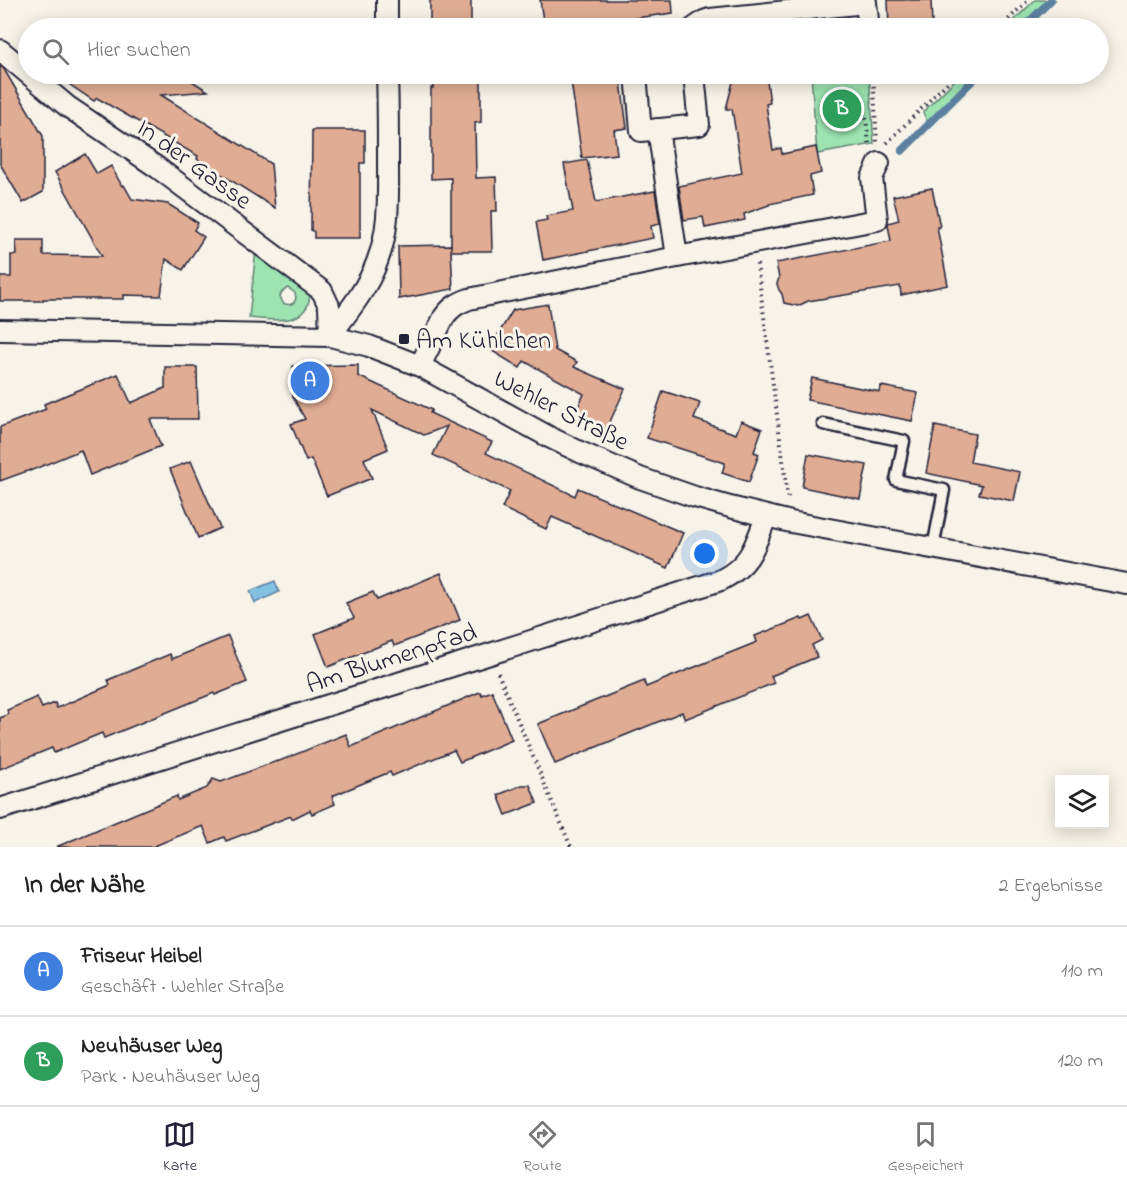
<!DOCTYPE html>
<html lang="de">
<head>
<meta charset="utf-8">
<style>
  :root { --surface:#fff; --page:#f2f2f2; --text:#222; --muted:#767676; --line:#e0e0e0; --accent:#22223b }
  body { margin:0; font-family:"Indie Flower",sans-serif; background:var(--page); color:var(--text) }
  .controls { position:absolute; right:18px; bottom:18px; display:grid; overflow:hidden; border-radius:0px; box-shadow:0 3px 15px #0003 }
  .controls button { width:54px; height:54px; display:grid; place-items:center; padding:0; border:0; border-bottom:2px solid var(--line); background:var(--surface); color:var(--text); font:30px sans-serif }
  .you { position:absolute; left:705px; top:554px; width:21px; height:21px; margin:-15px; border:4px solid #fff; border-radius:50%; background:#1a73e8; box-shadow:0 0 0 9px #1a73e833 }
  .badge { display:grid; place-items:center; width:39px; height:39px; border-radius:50%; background:var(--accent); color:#fff; font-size:20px; font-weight:700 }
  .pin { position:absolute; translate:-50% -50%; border:3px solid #fff; box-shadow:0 2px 6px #0006 }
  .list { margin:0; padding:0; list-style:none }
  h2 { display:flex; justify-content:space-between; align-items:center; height:78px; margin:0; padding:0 24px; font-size:26px }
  h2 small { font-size:20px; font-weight:400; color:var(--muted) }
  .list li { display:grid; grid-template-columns:39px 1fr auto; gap:18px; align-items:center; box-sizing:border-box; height:90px; padding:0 24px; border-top:2px solid var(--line) }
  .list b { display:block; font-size:22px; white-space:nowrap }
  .list p { margin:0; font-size:20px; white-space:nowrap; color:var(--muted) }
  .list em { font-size:20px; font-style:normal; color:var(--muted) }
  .icon { flex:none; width:33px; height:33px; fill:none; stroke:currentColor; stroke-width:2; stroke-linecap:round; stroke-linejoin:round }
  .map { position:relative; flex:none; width:1127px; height:847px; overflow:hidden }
  .search { position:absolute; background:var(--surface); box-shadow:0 3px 15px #0003; left:18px; right:18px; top:18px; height:66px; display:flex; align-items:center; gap:15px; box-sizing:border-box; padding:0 21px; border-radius:33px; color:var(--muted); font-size:22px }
  .sheet { height:258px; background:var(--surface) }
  nav { display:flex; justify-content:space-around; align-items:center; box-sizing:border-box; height:84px; border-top:2px solid var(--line); background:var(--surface); font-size:16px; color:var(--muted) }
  nav a { display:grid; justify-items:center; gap:3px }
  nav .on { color:var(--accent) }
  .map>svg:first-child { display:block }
  .green { fill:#9de4b1; stroke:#608376; stroke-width:1.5; fill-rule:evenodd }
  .water { fill:#83c1e3; stroke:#5c81a0; stroke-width:1.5 }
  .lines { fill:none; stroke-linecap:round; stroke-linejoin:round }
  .stream { stroke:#5c81a0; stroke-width:8 }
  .building { fill:#e0ac93; stroke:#22223b; stroke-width:1.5 }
  .service-casing { stroke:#22223b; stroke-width:15 }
  .minor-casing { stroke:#22223b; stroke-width:24 }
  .path { stroke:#22223b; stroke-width:4; stroke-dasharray:1.5 4.5; stroke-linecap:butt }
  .service { stroke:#f7f3e8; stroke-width:10 }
  .minor { stroke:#f7f3e8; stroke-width:20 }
  .poi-dot { fill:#22223b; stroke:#f7f3e8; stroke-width:2 }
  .labels { text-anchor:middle; stroke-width:6; stroke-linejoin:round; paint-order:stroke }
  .street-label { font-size:26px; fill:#22223b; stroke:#f7f3e8 }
  .poi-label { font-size:26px; fill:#22223b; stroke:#f7f3e8; text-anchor:start }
</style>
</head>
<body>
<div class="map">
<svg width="1127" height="847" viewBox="0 0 1127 847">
  <rect width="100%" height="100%" fill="#f7f3e8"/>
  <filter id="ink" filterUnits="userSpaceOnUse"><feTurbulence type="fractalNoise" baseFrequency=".0167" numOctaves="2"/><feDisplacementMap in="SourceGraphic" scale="12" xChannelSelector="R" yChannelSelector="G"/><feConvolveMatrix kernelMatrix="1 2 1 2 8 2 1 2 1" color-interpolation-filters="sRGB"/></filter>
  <g filter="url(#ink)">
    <g class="green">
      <polygon points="1035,0 1055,0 1026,28 1006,28"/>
      <polygon points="811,74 869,74 874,144 817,154"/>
      <polygon points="961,74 981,74 929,126 923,112"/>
      <path d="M256,249L310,294C308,327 274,320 249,318ZM288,288L295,293L296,298C294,305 289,306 283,303L280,296L282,292Z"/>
    </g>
    <polygon class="water" points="275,581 279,592 255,603 250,591"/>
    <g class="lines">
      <g class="stream">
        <polyline points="1023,28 1051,0"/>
        <polyline points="902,151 979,74"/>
      </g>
    </g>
    <g class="building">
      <rect x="430" y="0" width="41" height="28"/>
      <polygon points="540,0 672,0 673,13 574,26 575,28 544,28"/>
      <polygon points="888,0 931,0 932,26 889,28"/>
      <polygon points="0,66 4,69 43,136 43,192 23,203 0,164"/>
      <polygon points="54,74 181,74 208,91 161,95 271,164 275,208 197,159 198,156 97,98 94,101"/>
      <polygon points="433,74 481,74 481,122 475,123 476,178 496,177 497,211 491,211 492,251 451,251 453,289 399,299 398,246 451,245 451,250 451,178 431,179 431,88 433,88"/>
      <polygon points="570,74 620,74 627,128 614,130 617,154 582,158"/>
      <polygon points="735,74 766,74 770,103 766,104 773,150 781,148 782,154 816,147 821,173 810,176 813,195 769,204 769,205 744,214 745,220 705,228 703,217 684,220 679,186 742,173 732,109 726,109"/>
      <polygon points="312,130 365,130 365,163 360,163 360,238 314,238 314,232 311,230"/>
      <polygon points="85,154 97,174 111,166 122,186 124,185 132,199 168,204 198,223 194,230 204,237 183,270 166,259 161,296 124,295 124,299 43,299 43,301 0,301 0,277 11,277 11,255 17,255 16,240 43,240 43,255 102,256 55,172"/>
      <polygon points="587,160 596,202 655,191 660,224 651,226 653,238 543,260 536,222 547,220 546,216 573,211 564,164"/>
      <polygon points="932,188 940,227 937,227 948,285 901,295 900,286 808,301 798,306 784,303 782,294 779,290 777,284 779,278 776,263 891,241 888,225 888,223 899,220 893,196"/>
      <polygon points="548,304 555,350 577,362 574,367 625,389 607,428 575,414 584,394 524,361 520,368 489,349 513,310"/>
      <polygon points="358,365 358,376 432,410 430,413 492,442 486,453 575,496 578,488 683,533 668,568 552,517 546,529 502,508 510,491 433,455 447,426 424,435 372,410 388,449 364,459 372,478 327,496 311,459 306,461 291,424 305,419 293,397 293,366"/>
      <polygon points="165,367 197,367 198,419 150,419 161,446 90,475 81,450 30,471 30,470 0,481 0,427 46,409 44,404 118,374 131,403 165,388"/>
      <polygon points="812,378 880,392 881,386 918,393 912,421 807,400"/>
      <polygon points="663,391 700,403 694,419 736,434 741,421 762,429 754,452 759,454 749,482 722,473 725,463 647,438"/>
      <polygon points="935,426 975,434 970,462 1020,472 1014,501 979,494 982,485 926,473"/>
      <polygon points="808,454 867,465 860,499 802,487"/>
      <polygon points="191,461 220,528 198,538 170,469"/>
      <polygon points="441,573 460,620 394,646 392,641 328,667 315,634 354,618 346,603 373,592 377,600"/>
      <polygon points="811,616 822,640 812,645 817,657 771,676 774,683 685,719 682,712 555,764 538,724 644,681 646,687 685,671 757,642 755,636 801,618 802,620"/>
      <polygon points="228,636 247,682 215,695 214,693 104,738 102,733 54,753 52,748 0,769 0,718 9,714 7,710 37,697 42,708 55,703 57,708 110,685 108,680 170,654 172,659"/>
      <polygon points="492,691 512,740 460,762 454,750 392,776 390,772 332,796 335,804 312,814 310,810 292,819 291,816 226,841 224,837 210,843 203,826 152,847 56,847 177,796 178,800 207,788 213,779 221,782 277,761 277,762 346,734 351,747 480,692 482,695"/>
      <polygon points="522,785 530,785 537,803 506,815 498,795"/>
    </g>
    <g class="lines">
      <defs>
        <polyline id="service" points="823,424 904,441 896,480 944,490 933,548"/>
        <g id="minor">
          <polyline points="387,0 387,28"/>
          <polyline points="866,3 869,28"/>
          <polyline points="694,28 704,21 710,19 866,3 865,0"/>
          <polyline points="0,50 67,106 158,168 322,291 329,306 330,336"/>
          <polyline points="636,74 641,131 699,125 694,74"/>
          <polyline points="658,129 677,257"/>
          <polyline points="0,330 330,336 369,346 420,366 551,438 580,452 640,478 695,497 730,507 791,522 1127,584"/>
          <path d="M330,336C348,312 367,289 377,262C390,229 388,196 388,161C388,132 388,103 387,74"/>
          <path d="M420,366L444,317C451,307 458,303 469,299L677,257L877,220L872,178L879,163"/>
          <path d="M0,809L490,654L721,580C751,565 755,545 766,517"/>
        </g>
      </defs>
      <use href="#service" class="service-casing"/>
      <use href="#minor" class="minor-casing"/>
      <g class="path">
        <polyline points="1000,28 1028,0"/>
        <polyline points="873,74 877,142"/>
        <polyline points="866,118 869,144"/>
        <polyline points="887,143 956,74"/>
        <polyline points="757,264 788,498"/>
        <polyline points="498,673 571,847"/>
      </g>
      <use href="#service" class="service"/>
      <use href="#minor" class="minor"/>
    </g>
  </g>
  <rect class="poi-dot" x="398" y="333" width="12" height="12" rx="3"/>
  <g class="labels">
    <g class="street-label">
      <text transform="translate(195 163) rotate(36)" y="9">In der Gasse</text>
      <text transform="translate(562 409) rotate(27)" y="9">Wehler Straße</text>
      <text transform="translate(391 657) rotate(-18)" y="9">Am Blumenpfad</text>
    </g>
    <g class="poi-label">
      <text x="416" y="348">Am Kühlchen</text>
    </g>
  </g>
</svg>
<div class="controls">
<button><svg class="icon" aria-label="layers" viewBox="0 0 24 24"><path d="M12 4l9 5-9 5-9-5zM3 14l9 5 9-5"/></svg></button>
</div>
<div class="you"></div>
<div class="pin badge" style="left:310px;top:381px;background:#3f7fe0">A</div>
<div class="pin badge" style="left:842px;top:109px;background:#2e9e5b">B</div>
<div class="search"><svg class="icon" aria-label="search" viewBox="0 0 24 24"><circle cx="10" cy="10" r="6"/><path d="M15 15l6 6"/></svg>Hier suchen</div>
</div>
<section class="sheet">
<h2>In der Nähe<small>2 Ergebnisse</small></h2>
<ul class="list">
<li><span class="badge" style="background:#3f7fe0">A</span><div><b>Friseur Heibel</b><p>Geschäft · Wehler Straße</p></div><em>110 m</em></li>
<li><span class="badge" style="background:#2e9e5b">B</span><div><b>Neuhäuser Weg</b><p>Park · Neuhäuser Weg</p></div><em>120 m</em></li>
</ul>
</section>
<nav>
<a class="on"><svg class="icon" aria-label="map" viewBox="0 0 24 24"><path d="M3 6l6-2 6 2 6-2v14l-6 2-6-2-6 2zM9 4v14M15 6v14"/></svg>Karte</a>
<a><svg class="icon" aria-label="directions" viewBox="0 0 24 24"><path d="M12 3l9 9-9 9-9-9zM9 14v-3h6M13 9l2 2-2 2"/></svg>Route</a>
<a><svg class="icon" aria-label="saved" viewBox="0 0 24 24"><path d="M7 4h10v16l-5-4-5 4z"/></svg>Gespeichert</a>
</nav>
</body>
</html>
